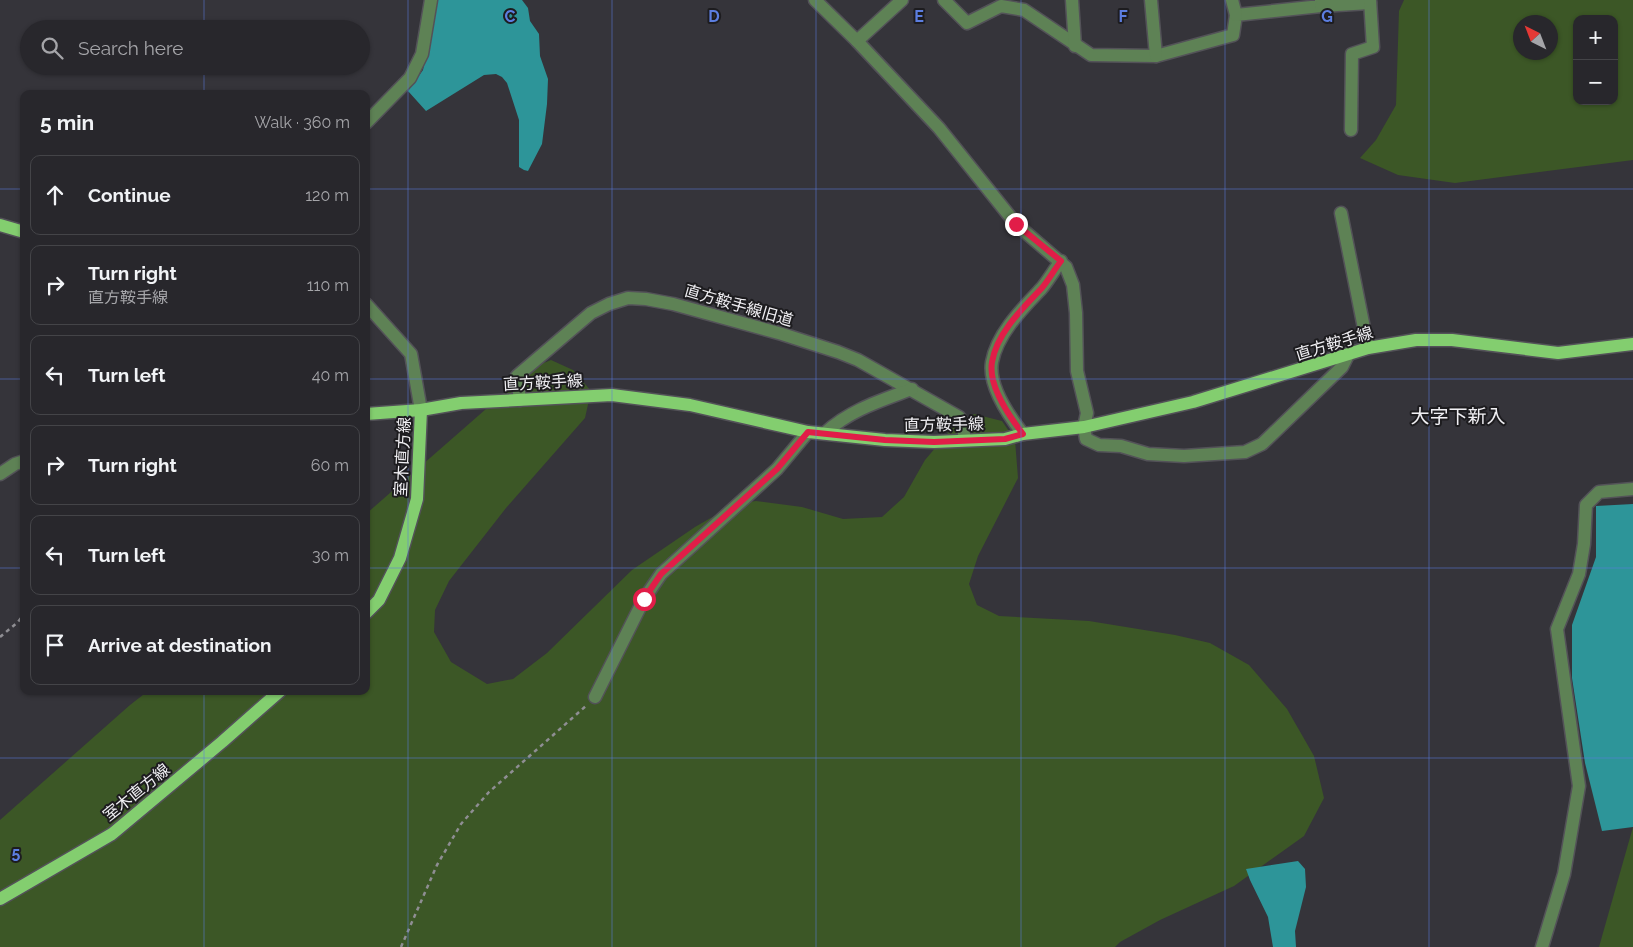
<!DOCTYPE html>
<html lang="en">
<head>
<meta charset="utf-8">
<style>
  :root { --surface:#28272c; --page:#302f34; --text:#f1f3f6; --muted:#a5a5a9; --line:#444448 }
  body { margin:0; font-family:Raleway,"Noto Sans JP",sans-serif; background:var(--page); color:var(--text) }
  .controls { position:absolute; right:15px; top:15px; display:grid; overflow:hidden; border-radius:10px; box-shadow:0 1px 4px #0004 }
  .controls button { width:45px; height:45px; display:grid; place-items:center; padding:0; border:0; border-bottom:1px solid var(--line); background:var(--surface); color:var(--text); font:25px sans-serif }
  .compass { position:absolute; left:1513px; top:15px; width:45px; height:45px; border-radius:50%; background:var(--surface); box-shadow:0 1px 4px #0004; rotate:318deg }
  .stop { position:absolute; width:15px; height:15px; margin:-11px; border:4px solid #e11d48; border-radius:50%; background:#fff }
  .stop.end { background:#e11d48; border-color:#fff; box-shadow:0 1px 5px #0008 }
  .list { margin:0; padding:0; list-style:none }
  h2 { display:flex; justify-content:space-between; align-items:center; height:65px; margin:0; padding:0 20px; font-size:21px }
  h2 small { font-size:16px; font-weight:400; color:var(--muted) }
  .list li { display:grid; grid-template-columns:32px 1fr auto; gap:15px; align-items:center; box-sizing:border-box; height:80px; margin:0 10px 10px; padding:0 10px; border:1px solid var(--line); border-radius:10px }
  .list b { display:block; font-size:19px; white-space:nowrap }
  .list p { margin:0; font-size:16px; white-space:nowrap; color:var(--muted) }
  .list em { font-size:16px; font-style:normal; color:var(--muted) }
  .icon { flex:none; width:28px; height:28px; fill:none; stroke:currentColor; stroke-width:2; stroke-linecap:round; stroke-linejoin:round }
  .map { position:relative; flex:none; width:1633px; height:947px; overflow:hidden }
  .search { position:absolute; background:var(--surface); box-shadow:0 1px 4px #0004; left:20px; top:20px; width:350px; height:55px; display:flex; align-items:center; gap:12px; box-sizing:border-box; padding:0 18px; border-radius:28px; color:var(--muted); font-size:19px }
  .panel { position:absolute; background:var(--surface); box-shadow:0 1px 4px #0004; left:20px; top:90px; width:350px; height:605px; border-radius:10px }
  .map>svg:first-child { display:block }
  .green { fill:#3c5726; fill-rule:evenodd }
  .water { fill:#2d9599 }
  .lines { fill:none; stroke-linecap:round; stroke-linejoin:round }
  .minor-casing { stroke:#535258; stroke-width:15 }
  .major-casing { stroke:#535258; stroke-width:15 }
  .path { stroke:#8f8e93; stroke-width:2.5; stroke-dasharray:4 4; stroke-linecap:butt }
  .minor { stroke:#5e8255; stroke-width:12 }
  .major { stroke:#83ce6f; stroke-width:12 }
  .route { stroke:#e11d48; stroke-width:6 }
  .grid { fill:none; stroke:#5c7ee0; stroke-width:1; stroke-opacity:0.55 }
  .labels { text-anchor:middle; stroke-width:4; stroke-linejoin:round; paint-order:stroke }
  .street-label { font-size:16px; fill:#f0eff3; stroke:#1d1c1f }
  .quarter-label { font-size:19px; fill:#f0eff3; stroke:#1d1c1f }
  .grid-label { font-size:16px; text-anchor:middle; font-weight:bold; fill:#5c7ee0; stroke:#1d1c1f; stroke-width:4; stroke-linejoin:round; paint-order:stroke }
</style>
</head>
<body>
<div class="map">
<svg width="1633" height="947" viewBox="0 0 1633 947">
  <rect width="100%" height="100%" fill="#35343a"/>
  <g class="green">
    <path d="M1404,0H1633V160L1455,183L1398,175L1360,158L1376,140L1396,105L1399,11ZM1577,19H1614V101H1577ZM1520,22H1550V52H1520Z"/>
    <polygon points="551,360 573,370 591,391 585,418 506,508 449,581 435,610 434,632 451,662 487,684 513,679 547,653 632,570 695,527 735,504 756,501 802,507 843,519 882,517 904,497 925,460 954,426 974,414 1002,421 1015,440 1018,478 978,556 969,584 977,605 999,616 1089,621 1175,635 1210,643 1249,665 1287,709 1314,756 1324,798 1304,836 1234,886 1160,920 1120,942 1115,947 0,947 0,820 130,705 148,691 366,691 366,514 534,367"/>
    <polygon points="1633,827 1633,947 1599,947"/>
  </g>
  <g class="water">
    <polygon points="437,0 522,0 528,8 530,21 539,34 540,56 548,79 547,104 542,144 528,171 524,170 519,167 519,120 507,83 502,77 496,74 484,75 426,111 408,91 423,70"/>
    <polygon points="1633,504 1633,827 1602,831 1585,763 1572,678 1572,625 1596,557 1596,506"/>
    <polygon points="1298,861 1305,869 1306,887 1295,931 1296,947 1273,947 1268,917 1250,880 1246,869"/>
  </g>
  <g class="lines">
    <defs>
      <g id="minor">
        <polyline points="815,0 857,41 939,128 1016,224 1066,267 1073,285 1076,313 1077,371 1087,413 1084,427 1086,439 1099,445 1121,446 1148,454 1184,456 1245,452 1262,444 1342,367 1348,355"/>
        <polyline points="944,0 967,23 1001,6 1024,10 1091,55 1156,56 1233,35 1236,15 1321,6 1321,0"/>
        <polyline points="1072,0 1075,46"/>
        <polyline points="1151,0 1156,56"/>
        <polyline points="1232,0 1236,15"/>
        <polyline points="1321,6 1370,3"/>
        <polyline points="857,41 902,0"/>
        <polyline points="366,123 410,78 422,54 431,0"/>
        <polyline points="1351,130 1352,54 1373,47 1370,0"/>
        <polyline points="1341,213 1368,348"/>
        <polyline points="366,304 411,354 421,410"/>
        <polyline points="520,400 517,376 591,313 609,304 628,298 646,299 673,304 782,334 838,352 858,360 959,417 964,425 964,440"/>
        <path d="M825,433C850,410 880,401 912,389"/>
        <path d="M1023,434C1009,416 988,385 992,362C997,334 1022,309 1041,289C1048,281 1054,270 1061,261"/>
        <polyline points="0,474 15,464 24,461"/>
        <polyline points="595,697 644,599 661,574 777,469 808,432"/>
        <polyline points="1542,947 1564,874 1579,786 1557,629 1579,574 1584,544 1586,505 1599,492 1633,489"/>
      </g>
      <g id="major">
        <polyline points="0,225 24,232"/>
        <polyline points="366,414 421,410 461,403 612,395 690,405 808,432 885,440 934,442 1005,439 1023,434 1084,427 1193,402 1368,348 1416,340 1452,340 1558,353 1633,344"/>
        <polyline points="366,613 379,600 400,558 417,499 421,410"/>
        <polyline points="0,899 112,834 222,742 280,691"/>
      </g>
    </defs>
    <use href="#minor" class="minor-casing"/>
    <use href="#major" class="major-casing"/>
    <g class="path">
      <polyline points="0,637 18,622 24,614"/>
      <polyline points="401,947 437,865 461,824 489,792 587,705"/>
    </g>
    <use href="#minor" class="minor"/>
    <use href="#major" class="major"/>
  </g>
  <g class="lines">
    <path class="route" d="M644,599L661,574L777,469L808,432L885,440L934,442L1005,439L1023,434C1009,416 988,385 992,362C997,333 1022,309 1041,289C1048,281 1054,270 1061,261L1016,224"/>
  </g>
  <path class="grid" d="M204,0V29M408,0V947M612,0V947M816,0V947M1021,0V947M1225,0V947M1429,0V947M204,66V94M0,189H24M366,189H1633M0,379H24M366,379H1633M0,568H24M366,568H1633M204,691V947M0,758H1633"/>
  <g class="labels">
    <g class="street-label">
      <text transform="translate(739 305) rotate(16)" y="6">直方鞍手線旧道</text>
      <text transform="translate(1334 343) rotate(-17)" y="6">直方鞍手線</text>
      <text transform="translate(543 382) rotate(-3)" y="6">直方鞍手線</text>
      <text transform="translate(944 424) rotate(-1)" y="6">直方鞍手線</text>
      <text transform="translate(402 457) rotate(-87)" y="6">室木直方線</text>
      <text transform="translate(136 792) rotate(-39)" y="6">室木直方線</text>
    </g>
    <g class="quarter-label">
      <text x="1458" y="423">大字下新入</text>
    </g>
  </g>
  <g class="grid-label">
    <text x="510" y="22">C</text>
    <text x="714" y="22">D</text>
    <text x="919" y="22">E</text>
    <text x="1123" y="22">F</text>
    <text x="1327" y="22">G</text>
    <text x="16" y="858">5</text>
  </g>
</svg>
<div class="controls">
<button>+</button>
<button>−</button>
</div>
<svg class="compass" viewBox="-18 -18 36 36"><path d="M0-13l5 13h-10z" fill="#e53935"/><path d="M0 13l5-13h-10z" fill="#a5a5a9"/></svg>
<div class="stop" style="left:644px;top:599px"></div>
<div class="stop end" style="left:1016px;top:224px"></div>
<div class="search"><svg class="icon" aria-label="search" viewBox="0 0 24 24"><circle cx="10" cy="10" r="6"/><path d="M15 15l6 6"/></svg>Search here</div>
<section class="panel">
<h2>5 min<small>Walk · 360 m</small></h2>
<ul class="list">
<li><svg class="icon" aria-label="ahead" viewBox="0 0 24 24"><path d="M12 20V5M6 11l6-6 6 6"/></svg><div><b>Continue</b></div><em>120 m</em></li>
<li><svg class="icon" aria-label="right" viewBox="0 0 24 24"><path d="M7 20v-9h11M14 6l5 5-5 5"/></svg><div><b>Turn right</b><p>直方鞍手線</p></div><em>110 m</em></li>
<li><svg class="icon" aria-label="left" viewBox="0 0 24 24"><path d="M17 20v-9H6M10 6l-5 5 5 5"/></svg><div><b>Turn left</b></div><em>40 m</em></li>
<li><svg class="icon" aria-label="right" viewBox="0 0 24 24"><path d="M7 20v-9h11M14 6l5 5-5 5"/></svg><div><b>Turn right</b></div><em>60 m</em></li>
<li><svg class="icon" aria-label="left" viewBox="0 0 24 24"><path d="M17 20v-9H6M10 6l-5 5 5 5"/></svg><div><b>Turn left</b></div><em>30 m</em></li>
<li><svg class="icon" aria-label="arrive" viewBox="0 0 24 24"><path d="M6 21V4h12l-3 4 3 4H6"/></svg><div><b>Arrive at destination</b></div></li>
</ul>
</section>
</div>
</body>
</html>
